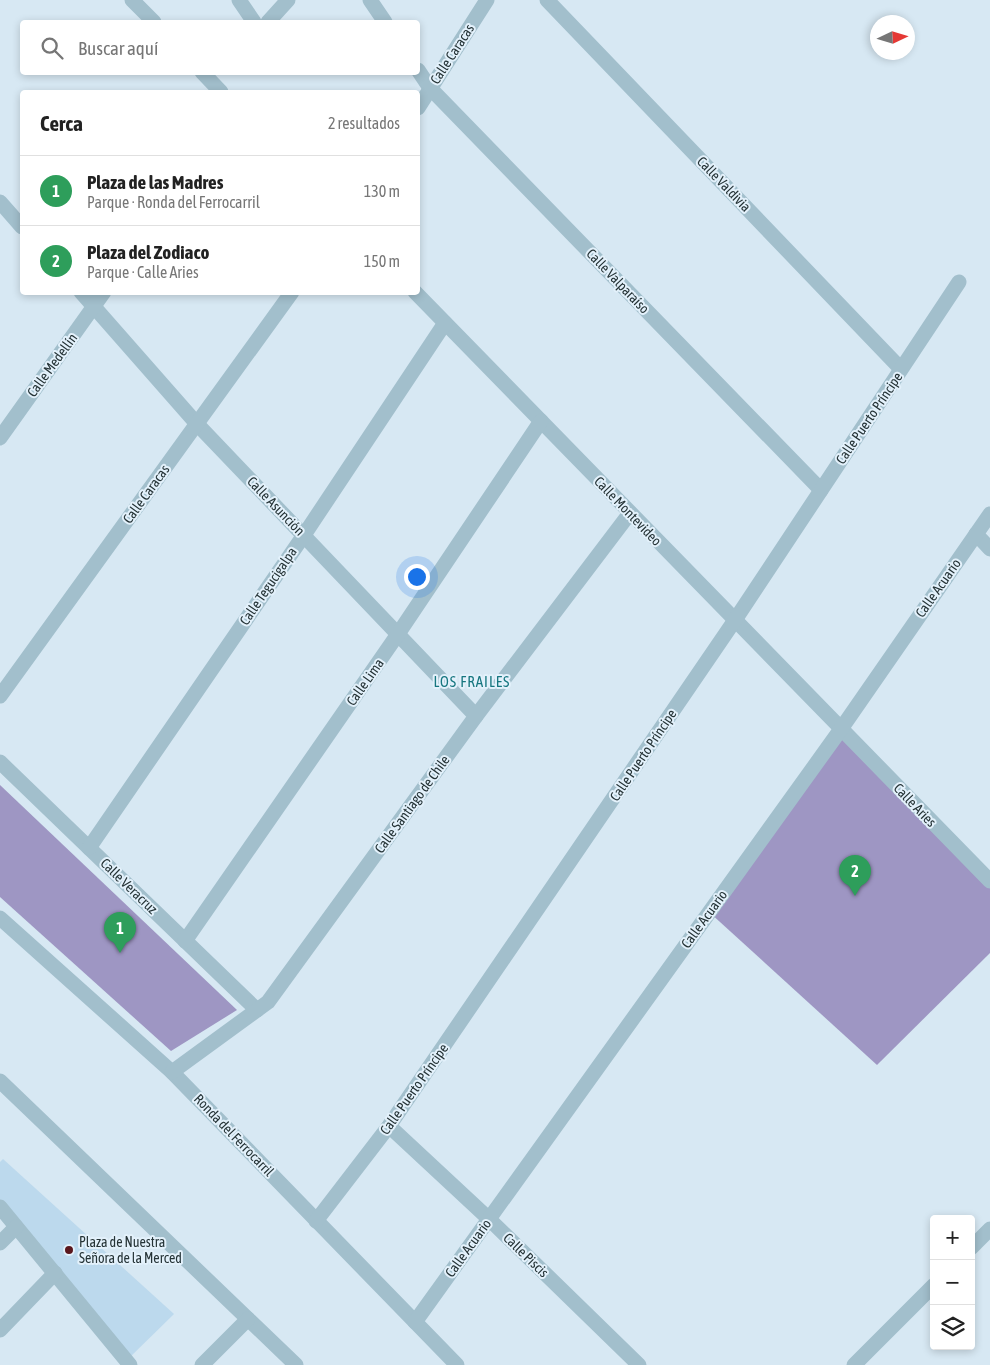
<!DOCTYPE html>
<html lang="es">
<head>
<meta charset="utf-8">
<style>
  :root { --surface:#fff; --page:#f6f6f6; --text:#222; --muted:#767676; --line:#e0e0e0; --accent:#5a171d }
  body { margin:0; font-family:"Asap Condensed",sans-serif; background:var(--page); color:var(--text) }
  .controls { position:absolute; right:15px; bottom:15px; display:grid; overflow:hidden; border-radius:5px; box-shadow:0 2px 8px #0003 }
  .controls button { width:45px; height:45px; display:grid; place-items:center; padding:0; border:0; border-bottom:1px solid var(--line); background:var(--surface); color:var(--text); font:25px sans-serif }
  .compass { position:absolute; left:870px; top:15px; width:45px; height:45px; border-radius:50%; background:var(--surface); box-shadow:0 2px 8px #0003; rotate:86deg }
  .you { position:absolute; left:416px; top:576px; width:18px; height:18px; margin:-12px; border:4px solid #fff; border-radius:50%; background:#1a73e8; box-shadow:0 0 0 8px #1a73e833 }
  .badge { display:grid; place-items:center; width:32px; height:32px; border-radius:50%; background:var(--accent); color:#fff; font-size:16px; font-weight:700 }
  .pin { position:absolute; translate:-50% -41px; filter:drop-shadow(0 1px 2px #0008) }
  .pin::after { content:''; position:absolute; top:26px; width:18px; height:15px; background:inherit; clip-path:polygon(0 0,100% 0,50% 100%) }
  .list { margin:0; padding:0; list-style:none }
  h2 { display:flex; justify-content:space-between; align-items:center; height:65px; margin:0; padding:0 20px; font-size:21px }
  h2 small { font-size:16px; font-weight:400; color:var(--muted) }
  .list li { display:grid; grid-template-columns:32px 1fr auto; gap:15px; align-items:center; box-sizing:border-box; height:70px; padding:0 20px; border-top:1px solid var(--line) }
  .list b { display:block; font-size:19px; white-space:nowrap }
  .list p { margin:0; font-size:16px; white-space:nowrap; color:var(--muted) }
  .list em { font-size:16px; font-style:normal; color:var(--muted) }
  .icon { flex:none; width:28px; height:28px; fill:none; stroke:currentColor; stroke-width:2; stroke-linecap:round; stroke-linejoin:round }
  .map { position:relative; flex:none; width:990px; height:1365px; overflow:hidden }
  .search { position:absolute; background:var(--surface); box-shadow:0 2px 8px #0003; left:20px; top:20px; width:400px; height:55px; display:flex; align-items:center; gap:12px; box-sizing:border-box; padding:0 18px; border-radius:5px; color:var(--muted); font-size:19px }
  .panel { position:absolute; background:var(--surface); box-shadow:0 2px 8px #0003; left:20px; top:90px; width:400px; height:205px; border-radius:5px }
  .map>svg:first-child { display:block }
  .green { fill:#9e96c3 }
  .plaza { fill:#bcd9ed }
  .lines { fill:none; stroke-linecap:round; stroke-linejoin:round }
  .street { stroke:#a2bfcc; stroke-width:15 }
  .poi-dot { fill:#5a171d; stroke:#e3f1fb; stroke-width:2 }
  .labels { text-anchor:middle; stroke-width:4; stroke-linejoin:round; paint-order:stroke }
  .street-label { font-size:14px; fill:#253336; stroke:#e3f1fb }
  .poi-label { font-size:14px; fill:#253336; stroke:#e3f1fb; text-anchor:start }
  .neighbourhood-label { font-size:15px; letter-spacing:1px; fill:#16767f; stroke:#e3f1fb }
</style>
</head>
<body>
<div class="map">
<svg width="990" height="1365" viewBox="0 0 990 1365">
  <rect width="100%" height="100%" fill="#d7e8f3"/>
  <g class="green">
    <polygon points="841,729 990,881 990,953 877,1065 709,912"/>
    <polygon points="0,785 237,1010 171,1051 0,897"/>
  </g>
  <polygon class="plaza" points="3,1159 174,1314 126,1361 0,1207 0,1162"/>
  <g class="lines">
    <g class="street">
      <polyline points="132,0 154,22"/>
      <polyline points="239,0 254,22"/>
      <polyline points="370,0 385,22"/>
      <polyline points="547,0 901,369"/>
      <polyline points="268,22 288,0"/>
      <polyline points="418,70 430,88 821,490"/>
      <polyline points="202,72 221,92"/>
      <polyline points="418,108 487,0"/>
      <polyline points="0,202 22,227"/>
      <polyline points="81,292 197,424 476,716"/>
      <polyline points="415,292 990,881"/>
      <polyline points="0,438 104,292"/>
      <polyline points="976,534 990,549"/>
      <polyline points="0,696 292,292"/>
      <polyline points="0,762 257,1010"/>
      <polyline points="89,848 304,535 445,323"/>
      <polyline points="0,918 172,1072 457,1365"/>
      <polyline points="185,941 398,634 541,421"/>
      <polyline points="172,1072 268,1002 476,716 630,513"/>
      <polyline points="0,1081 296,1365"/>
      <polyline points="389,1126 489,1219 639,1365"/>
      <polyline points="0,1207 130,1365"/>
      <polyline points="316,1221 389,1126 735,620 959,282"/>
      <polyline points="0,1243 16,1227"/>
      <polyline points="971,1248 990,1229"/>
      <polyline points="415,1322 841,729 990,514"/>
      <polyline points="0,1330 55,1273"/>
      <polyline points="202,1365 248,1319"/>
      <polyline points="854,1365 934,1285"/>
    </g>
  </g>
  <circle class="poi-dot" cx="69" cy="1250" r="5"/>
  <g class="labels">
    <g class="street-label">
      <text transform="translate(452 54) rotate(-57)" y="5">Calle Caracas</text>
      <text transform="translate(724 184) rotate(46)" y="5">Calle Valdivia</text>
      <text transform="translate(618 281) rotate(46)" y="5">Calle Valparaíso</text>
      <text transform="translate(52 365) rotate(-54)" y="5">Calle Medellín</text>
      <text transform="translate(869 418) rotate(-56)" y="5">Calle Puerto Príncipe</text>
      <text transform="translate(146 494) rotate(-54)" y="5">Calle Caracas</text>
      <text transform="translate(276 506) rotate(46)" y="5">Calle Asunción</text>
      <text transform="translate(628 511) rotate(46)" y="5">Calle Montevideo</text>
      <text transform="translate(268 586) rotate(-56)" y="5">Calle Tegucigalpa</text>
      <text transform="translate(938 588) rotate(-55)" y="5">Calle Acuario</text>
      <text transform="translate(365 682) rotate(-55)" y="5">Calle Lima</text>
      <text transform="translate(643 755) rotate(-56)" y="5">Calle Puerto Príncipe</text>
      <text transform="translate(412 804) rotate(-54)" y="5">Calle Santiago de Chile</text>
      <text transform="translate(915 805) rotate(46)" y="5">Calle Aries</text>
      <text transform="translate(129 886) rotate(44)" y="5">Calle Veracruz</text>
      <text transform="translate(704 919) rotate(-54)" y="5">Calle Acuario</text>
      <text transform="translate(414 1089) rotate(-55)" y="5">Calle Puerto Príncipe</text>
      <text transform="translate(234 1135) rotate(46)" y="5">Ronda del Ferrocarril</text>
      <text transform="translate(468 1248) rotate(-54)" y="5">Calle Acuario</text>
      <text transform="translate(526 1255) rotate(44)" y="5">Calle Piscis</text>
    </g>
    <g class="poi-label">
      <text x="79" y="1247">Plaza de Nuestra<tspan x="79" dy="16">Señora de la Merced</tspan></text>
    </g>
    <g class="neighbourhood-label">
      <text x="472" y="687">LOS FRAILES</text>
    </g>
  </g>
</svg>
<div class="controls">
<button>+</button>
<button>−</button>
<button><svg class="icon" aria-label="layers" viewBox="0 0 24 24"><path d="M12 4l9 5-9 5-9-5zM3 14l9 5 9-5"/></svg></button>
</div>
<svg class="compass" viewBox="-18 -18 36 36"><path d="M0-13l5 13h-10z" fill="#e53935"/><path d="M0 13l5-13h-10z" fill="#767676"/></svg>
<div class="you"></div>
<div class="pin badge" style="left:120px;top:953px;background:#2e9e5b">1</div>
<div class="pin badge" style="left:855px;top:896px;background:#2e9e5b">2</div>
<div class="search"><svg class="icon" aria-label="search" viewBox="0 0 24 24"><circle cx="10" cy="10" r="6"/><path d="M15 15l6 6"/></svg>Buscar aquí</div>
<section class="panel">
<h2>Cerca<small>2 resultados</small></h2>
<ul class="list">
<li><span class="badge" style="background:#2e9e5b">1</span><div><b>Plaza de las Madres</b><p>Parque · Ronda del Ferrocarril</p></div><em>130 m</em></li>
<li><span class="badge" style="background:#2e9e5b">2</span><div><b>Plaza del Zodiaco</b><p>Parque · Calle Aries</p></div><em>150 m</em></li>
</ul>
</section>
</div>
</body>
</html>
